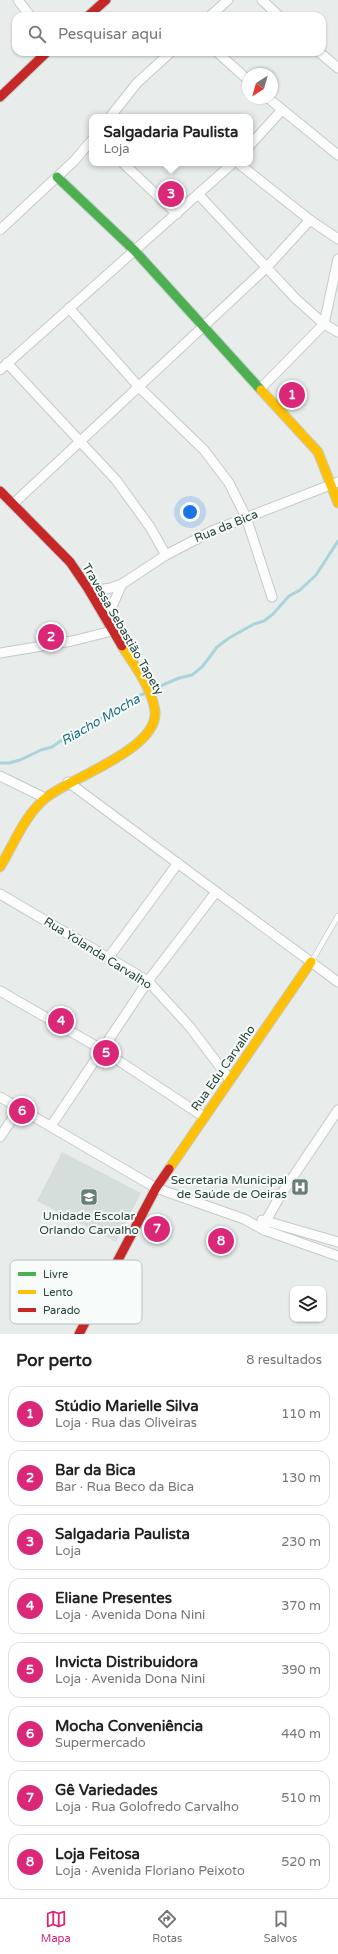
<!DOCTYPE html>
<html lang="pt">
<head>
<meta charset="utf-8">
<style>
  :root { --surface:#fff; --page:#f6f6f6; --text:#222; --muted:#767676; --line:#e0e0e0; --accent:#db2777 }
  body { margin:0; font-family:"Varela Round",sans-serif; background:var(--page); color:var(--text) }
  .controls { position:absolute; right:12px; bottom:12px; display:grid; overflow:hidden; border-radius:8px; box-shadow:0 1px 3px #0004 }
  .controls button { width:36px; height:36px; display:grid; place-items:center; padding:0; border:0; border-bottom:1px solid var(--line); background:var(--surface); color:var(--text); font:20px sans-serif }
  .compass { position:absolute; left:242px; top:68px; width:36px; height:36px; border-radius:50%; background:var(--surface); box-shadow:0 1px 3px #0004; rotate:217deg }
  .you { position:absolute; left:190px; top:512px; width:14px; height:14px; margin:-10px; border:3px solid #fff; border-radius:50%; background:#1a73e8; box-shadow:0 0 0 6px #1a73e833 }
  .badge { display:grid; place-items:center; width:26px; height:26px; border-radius:50%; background:var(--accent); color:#fff; font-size:13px; font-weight:700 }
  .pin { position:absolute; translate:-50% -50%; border:2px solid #fff; box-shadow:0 1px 4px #0006 }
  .popup { position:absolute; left:89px; top:114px; width:164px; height:52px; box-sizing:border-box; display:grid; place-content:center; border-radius:8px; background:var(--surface); filter:drop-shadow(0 1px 3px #0005); font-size:13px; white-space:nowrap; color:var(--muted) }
  .popup b { font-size:15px; color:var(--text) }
  .popup::after { content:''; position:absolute; left:50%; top:100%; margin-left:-8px; border:8px solid transparent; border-top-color:var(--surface) }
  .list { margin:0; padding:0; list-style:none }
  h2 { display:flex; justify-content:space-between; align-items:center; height:52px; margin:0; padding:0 16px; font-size:17px }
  h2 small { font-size:13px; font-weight:400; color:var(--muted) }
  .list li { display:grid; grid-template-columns:26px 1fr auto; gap:12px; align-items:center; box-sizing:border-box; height:56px; margin:0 8px 8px; padding:0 8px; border:1px solid var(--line); border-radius:12px }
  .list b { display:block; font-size:15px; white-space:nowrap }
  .list p { margin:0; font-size:13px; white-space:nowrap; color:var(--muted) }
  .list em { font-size:13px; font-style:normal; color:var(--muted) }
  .icon { flex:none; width:22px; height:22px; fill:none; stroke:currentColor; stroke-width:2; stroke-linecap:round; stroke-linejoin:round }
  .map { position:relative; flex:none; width:338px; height:1334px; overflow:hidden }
  .search { position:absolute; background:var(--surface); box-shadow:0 1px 3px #0004; left:12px; right:12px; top:12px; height:44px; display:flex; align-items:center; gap:10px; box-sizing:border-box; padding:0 14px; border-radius:12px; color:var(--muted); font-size:15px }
  .sheet { height:564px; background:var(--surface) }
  nav { display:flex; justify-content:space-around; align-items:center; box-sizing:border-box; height:56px; border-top:1px solid var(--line); background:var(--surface); font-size:11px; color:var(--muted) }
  nav a { display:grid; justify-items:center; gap:2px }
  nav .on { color:var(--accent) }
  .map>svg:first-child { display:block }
  .built { fill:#d6dedb }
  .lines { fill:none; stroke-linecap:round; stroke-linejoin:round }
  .stream { stroke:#a9d4db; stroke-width:3 }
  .lane-casing { stroke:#c5cac8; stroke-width:6 }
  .street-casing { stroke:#c5cac8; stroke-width:11 }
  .fast-casing { stroke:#c3cbc8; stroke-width:11 }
  .slow-casing { stroke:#c3cbc8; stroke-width:11 }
  .jam-casing { stroke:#c3cbc8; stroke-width:11 }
  .lane { stroke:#fcfcfc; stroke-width:4.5 }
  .street { stroke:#fcfcfc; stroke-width:9 }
  .fast { stroke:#4caf50; stroke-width:9 }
  .slow { stroke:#ffc107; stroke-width:9 }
  .jam { stroke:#c62828; stroke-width:9 }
  .labels { text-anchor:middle; stroke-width:4; stroke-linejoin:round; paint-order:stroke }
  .street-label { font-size:12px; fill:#24423a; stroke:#f7fbf9 }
  .poi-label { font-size:12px; fill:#24423a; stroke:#f7fbf9; text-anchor:end }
  .water-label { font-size:13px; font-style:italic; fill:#1c6f80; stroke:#f7fbf9 }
  .key { fill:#f7fbf9; stroke:#b8c4c0; stroke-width:1 }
  .key-label { font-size:11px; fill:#24423a }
</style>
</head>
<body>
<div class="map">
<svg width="338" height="1334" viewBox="0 0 338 1334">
  <rect width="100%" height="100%" fill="#e8edeb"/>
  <polygon class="built" points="62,1152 141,1193 116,1242 37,1201"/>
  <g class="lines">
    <g class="stream">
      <polyline points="151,690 179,678 192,675 202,667 217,647 229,638 254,624 264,621 273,614 289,596 300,590 316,575 338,541"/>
      <polyline points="0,763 9,763 20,760 41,750 52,747 72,733 108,715 135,697 146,693"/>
    </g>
    <defs>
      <polyline id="lane" points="312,961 338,916"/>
      <g id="street">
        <polyline points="18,0 30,16"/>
        <polyline points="262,0 279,16"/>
        <polyline points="210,16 228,0"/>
        <polyline points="217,52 248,80"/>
        <polyline points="319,52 338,68"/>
        <polyline points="268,98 338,155"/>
        <polyline points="110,117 137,83 171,52"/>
        <polyline points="250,145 282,110"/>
        <polyline points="123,163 177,214"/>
        <polyline points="238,163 310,220 338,239"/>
        <polyline points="198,194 296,299 324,324 338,332"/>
        <polyline points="0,230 74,161 92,140"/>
        <polyline points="69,308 139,387 204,450 229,483 246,517 272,597"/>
        <polyline points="7,363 116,480 150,527 166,555"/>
        <polyline points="0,370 233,163"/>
        <polyline points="260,389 324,324 338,259"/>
        <polyline points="13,504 266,268 310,220"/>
        <polyline points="89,591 111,588 122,584 166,555 212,531 338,482"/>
        <polyline points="106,620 122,584"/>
        <polyline points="0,653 72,641 112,631"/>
        <polyline points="0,776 45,798"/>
        <polyline points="68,782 338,982"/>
        <polyline points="0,894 148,981 190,1027 230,1080"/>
        <polyline points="109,957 178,863"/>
        <polyline points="0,991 101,1049 204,1117"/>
        <polyline points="0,1097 156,1188 244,1219 264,1230 338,1256"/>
        <polyline points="51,1126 148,981 216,892"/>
        <polyline points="0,1137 19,1109"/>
        <polyline points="262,1220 338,1242"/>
        <polyline points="264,1230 266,1221 280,1196 338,1110"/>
      </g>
      <polyline id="fast" points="57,177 135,251 261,390"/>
      <g id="slow">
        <polyline points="261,390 318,452 338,503"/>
        <path d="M0,867C14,844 25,814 47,797C72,777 159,749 155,711C152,688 134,665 122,646"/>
        <polyline points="169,1169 311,962"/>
      </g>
      <g id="jam">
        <polyline points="88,16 106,0"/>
        <polyline points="0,97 47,52"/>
        <polyline points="0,491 70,562 87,587 122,646"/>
        <polyline points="79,1334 156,1188 169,1169"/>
      </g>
    </defs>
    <use href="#lane" class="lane-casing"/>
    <use href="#street" class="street-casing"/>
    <use href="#fast" class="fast-casing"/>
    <use href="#slow" class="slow-casing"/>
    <use href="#jam" class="jam-casing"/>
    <use href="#lane" class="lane"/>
    <use href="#street" class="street"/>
    <use href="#fast" class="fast"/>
    <use href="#slow" class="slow"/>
    <use href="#jam" class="jam"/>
  </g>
  <defs>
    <symbol id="hospital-square" viewBox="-11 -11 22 22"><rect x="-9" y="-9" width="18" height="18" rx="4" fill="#697e78" stroke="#f7fbf9"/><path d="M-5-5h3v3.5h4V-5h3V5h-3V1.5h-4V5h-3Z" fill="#fff"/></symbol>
    <symbol id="school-square" viewBox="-11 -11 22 22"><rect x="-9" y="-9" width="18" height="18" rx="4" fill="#697e78" stroke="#f7fbf9"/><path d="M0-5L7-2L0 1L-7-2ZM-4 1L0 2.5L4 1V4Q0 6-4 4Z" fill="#fff"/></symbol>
  </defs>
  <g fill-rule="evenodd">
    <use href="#hospital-square" x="290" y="1177" width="20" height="20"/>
    <use href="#school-square" x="79" y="1187" width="20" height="20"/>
  </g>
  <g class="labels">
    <g class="street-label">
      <text transform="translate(226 526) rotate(-22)" y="4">Rua da Bica</text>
      <text transform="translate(123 629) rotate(60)" y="4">Travessa Sebastião Tapety</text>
      <text transform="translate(98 953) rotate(32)" y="4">Rua Yolanda Carvalho</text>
      <text transform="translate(223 1068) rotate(-55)" y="4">Rua Edu Carvalho</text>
    </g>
    <g class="poi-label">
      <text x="287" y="1184">Secretaria Municipal<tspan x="287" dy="14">de Saúde de Oeiras</tspan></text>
      <text x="89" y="1220" text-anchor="middle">Unidade Escolar<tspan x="89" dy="14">Orlando Carvalho</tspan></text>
    </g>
    <g class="water-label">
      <text transform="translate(100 719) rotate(-30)" y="5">Riacho Mocha</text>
    </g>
  </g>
  <rect x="10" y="1260" width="132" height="64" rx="6" class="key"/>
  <rect x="18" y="1272" width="18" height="4" fill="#4caf50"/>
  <rect x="18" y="1290" width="18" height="4" fill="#ffc107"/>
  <rect x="18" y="1308" width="18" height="4" fill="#c62828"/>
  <g class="key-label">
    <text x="43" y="1278">Livre</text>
    <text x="43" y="1296">Lento</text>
    <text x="43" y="1314">Parado</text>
  </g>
</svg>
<div class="controls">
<button><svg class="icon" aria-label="layers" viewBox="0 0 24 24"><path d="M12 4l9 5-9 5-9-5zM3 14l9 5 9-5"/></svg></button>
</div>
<svg class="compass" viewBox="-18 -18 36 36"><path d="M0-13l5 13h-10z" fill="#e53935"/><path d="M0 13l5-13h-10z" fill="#767676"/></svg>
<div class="you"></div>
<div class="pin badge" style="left:292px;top:395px">1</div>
<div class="pin badge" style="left:51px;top:637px">2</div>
<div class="pin badge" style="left:171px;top:194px">3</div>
<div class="popup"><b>Salgadaria Paulista</b>Loja</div>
<div class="pin badge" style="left:61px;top:1021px">4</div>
<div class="pin badge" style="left:106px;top:1053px">5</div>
<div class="pin badge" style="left:22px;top:1111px">6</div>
<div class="pin badge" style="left:157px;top:1229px">7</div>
<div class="pin badge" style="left:221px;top:1241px">8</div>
<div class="search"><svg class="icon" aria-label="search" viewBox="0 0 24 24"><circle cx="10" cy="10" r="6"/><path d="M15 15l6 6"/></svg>Pesquisar aqui</div>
</div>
<section class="sheet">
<h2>Por perto<small>8 resultados</small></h2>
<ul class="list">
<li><span class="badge">1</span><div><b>Stúdio Marielle Silva</b><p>Loja · Rua das Oliveiras</p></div><em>110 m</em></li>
<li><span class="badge">2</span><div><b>Bar da Bica</b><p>Bar · Rua Beco da Bica</p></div><em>130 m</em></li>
<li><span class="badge">3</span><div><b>Salgadaria Paulista</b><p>Loja</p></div><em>230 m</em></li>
<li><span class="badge">4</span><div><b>Eliane Presentes</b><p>Loja · Avenida Dona Nini</p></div><em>370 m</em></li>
<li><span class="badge">5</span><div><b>Invicta Distribuidora</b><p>Loja · Avenida Dona Nini</p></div><em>390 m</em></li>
<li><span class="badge">6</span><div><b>Mocha Conveniência</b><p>Supermercado</p></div><em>440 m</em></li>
<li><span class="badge">7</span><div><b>Gê Variedades</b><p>Loja · Rua Golofredo Carvalho</p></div><em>510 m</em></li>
<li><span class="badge">8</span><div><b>Loja Feitosa</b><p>Loja · Avenida Floriano Peixoto</p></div><em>520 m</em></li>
</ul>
</section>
<nav>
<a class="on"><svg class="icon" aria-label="map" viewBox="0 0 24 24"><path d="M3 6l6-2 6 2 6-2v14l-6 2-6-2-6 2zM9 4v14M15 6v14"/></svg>Mapa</a>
<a><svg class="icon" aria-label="directions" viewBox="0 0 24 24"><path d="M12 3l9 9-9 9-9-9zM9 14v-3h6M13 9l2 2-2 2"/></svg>Rotas</a>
<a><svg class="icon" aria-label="saved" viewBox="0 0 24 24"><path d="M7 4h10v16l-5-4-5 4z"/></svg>Salvos</a>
</nav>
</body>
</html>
